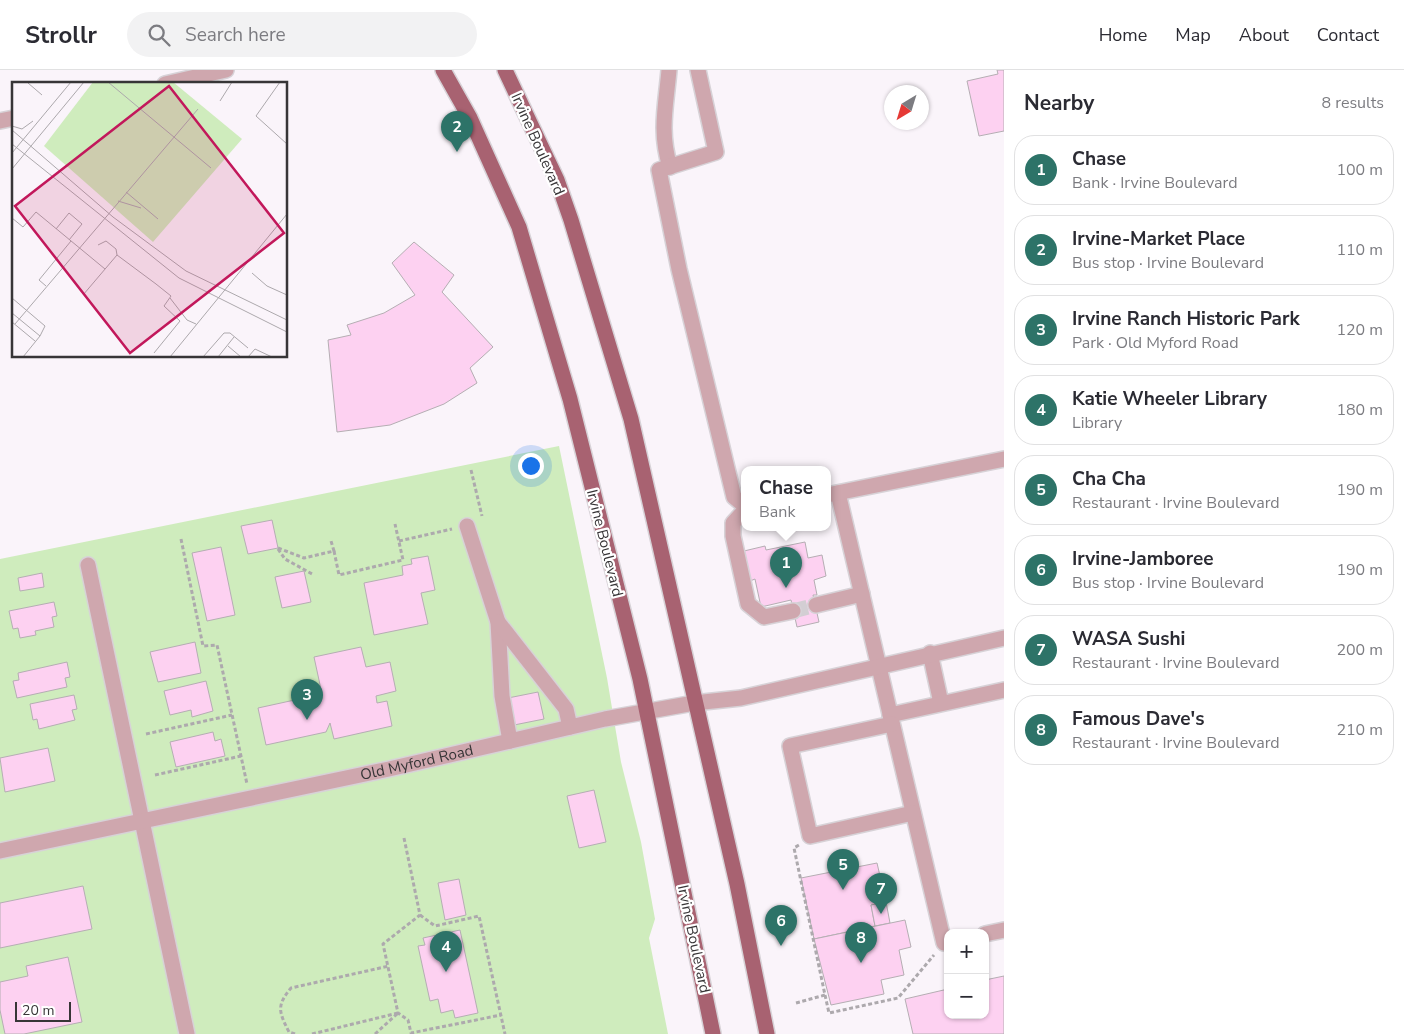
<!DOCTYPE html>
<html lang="en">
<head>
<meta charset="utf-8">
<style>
  :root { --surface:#fff; --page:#f2f2f3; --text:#2b2b33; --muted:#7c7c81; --line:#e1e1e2; --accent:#2d7368 }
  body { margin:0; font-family:"Nunito Sans",sans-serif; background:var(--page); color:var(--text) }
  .controls { position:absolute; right:15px; bottom:15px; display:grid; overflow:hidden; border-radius:10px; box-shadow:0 1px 4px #0004 }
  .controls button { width:45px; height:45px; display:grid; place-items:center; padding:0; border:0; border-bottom:1px solid var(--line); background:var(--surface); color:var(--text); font:25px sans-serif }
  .compass { position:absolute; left:884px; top:15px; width:45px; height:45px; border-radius:50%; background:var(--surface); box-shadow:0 1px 4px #0004; rotate:218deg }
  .scale { position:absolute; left:15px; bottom:12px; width:56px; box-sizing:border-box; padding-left:5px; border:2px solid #373537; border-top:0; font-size:14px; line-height:18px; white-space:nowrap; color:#373537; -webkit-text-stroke:4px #fff; paint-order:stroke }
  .you { position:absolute; left:530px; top:395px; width:18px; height:18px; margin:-12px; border:4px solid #fff; border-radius:50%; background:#1a73e8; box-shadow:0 0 0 8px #1a73e833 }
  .badge { display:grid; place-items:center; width:32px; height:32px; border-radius:50%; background:var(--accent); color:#fff; font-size:16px; font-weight:700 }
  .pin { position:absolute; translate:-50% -41px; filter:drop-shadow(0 1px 2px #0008) }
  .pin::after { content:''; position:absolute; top:26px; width:18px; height:15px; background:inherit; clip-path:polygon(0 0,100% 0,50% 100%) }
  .popup { position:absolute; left:741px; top:396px; width:90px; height:65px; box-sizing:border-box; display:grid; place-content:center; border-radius:10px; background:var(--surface); filter:drop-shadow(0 1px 4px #0005); font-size:16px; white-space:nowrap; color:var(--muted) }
  .popup b { font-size:19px; color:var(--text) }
  .popup::after { content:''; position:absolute; left:50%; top:100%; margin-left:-10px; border:10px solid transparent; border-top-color:var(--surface) }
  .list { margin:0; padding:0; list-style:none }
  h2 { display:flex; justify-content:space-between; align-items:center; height:65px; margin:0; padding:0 20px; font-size:21px }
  h2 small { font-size:16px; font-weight:400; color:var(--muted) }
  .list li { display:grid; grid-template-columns:32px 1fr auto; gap:15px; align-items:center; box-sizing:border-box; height:70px; margin:0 10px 10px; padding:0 10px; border:1px solid var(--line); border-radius:20px }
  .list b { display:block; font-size:19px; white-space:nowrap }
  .list p { margin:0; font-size:16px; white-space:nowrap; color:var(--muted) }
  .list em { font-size:16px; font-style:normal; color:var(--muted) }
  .icon { flex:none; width:28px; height:28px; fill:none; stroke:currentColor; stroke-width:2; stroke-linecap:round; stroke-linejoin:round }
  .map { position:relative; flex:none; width:1004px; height:964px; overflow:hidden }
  header { display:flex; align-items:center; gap:30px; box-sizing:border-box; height:70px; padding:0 25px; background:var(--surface); border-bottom:1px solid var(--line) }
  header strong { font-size:24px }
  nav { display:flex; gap:28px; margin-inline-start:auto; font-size:18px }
  .search { width:350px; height:45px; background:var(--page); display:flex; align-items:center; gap:12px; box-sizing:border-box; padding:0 18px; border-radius:28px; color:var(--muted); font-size:19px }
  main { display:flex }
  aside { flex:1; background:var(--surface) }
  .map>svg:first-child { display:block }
  .green { fill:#cfecbd }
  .building { fill:#fdd1f1; stroke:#b5aeb3 }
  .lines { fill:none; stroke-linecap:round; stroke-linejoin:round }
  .minor-tunnel { stroke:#d3ced3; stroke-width:15; stroke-dasharray:15 8; stroke-linecap:butt }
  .minor-casing { stroke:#d7d2d7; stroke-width:18 }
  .major-casing { stroke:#d7d2d7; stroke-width:18 }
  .path { stroke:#ada9ad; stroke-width:3; stroke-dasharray:4 2.5; stroke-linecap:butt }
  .minor { stroke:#cfa7ae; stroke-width:15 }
  .major { stroke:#a86271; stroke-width:15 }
  .labels { text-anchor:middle; stroke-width:4.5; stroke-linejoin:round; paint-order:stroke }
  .street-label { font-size:15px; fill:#373537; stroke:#fff }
  .inset-road { fill:none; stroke:#aca8ac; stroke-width:1 }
  .view { fill:#c2185b; fill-opacity:0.15; stroke:#c2185b; stroke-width:2.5 }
  .inset-edge { fill:none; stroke:#373537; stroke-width:2.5 }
</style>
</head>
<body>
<header>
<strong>Strollr</strong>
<div class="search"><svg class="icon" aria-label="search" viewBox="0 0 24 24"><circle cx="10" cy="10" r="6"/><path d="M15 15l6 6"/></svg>Search here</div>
<nav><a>Home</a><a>Map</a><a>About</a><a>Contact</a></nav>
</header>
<main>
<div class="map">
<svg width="1004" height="964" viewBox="0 0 1004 964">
  <rect width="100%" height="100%" fill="#faf4fa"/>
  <polygon class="green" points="559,376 607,608 621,692 641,772 655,849 649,868 668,964 0,964 0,489"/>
  <g class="building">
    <polygon points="997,0 1004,0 1004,61 979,66 967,11 998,4"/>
    <polygon points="414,172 454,205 442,222 493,277 470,298 477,313 444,334 390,355 337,362 328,270 351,265 347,255 384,243 415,225 392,193"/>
    <polygon points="272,450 278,478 248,484 241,456"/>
    <polygon points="805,472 808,488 822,485 826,506 814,510 817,525 813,525 819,552 797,557 791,530 761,537 755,509 750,511 744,481 765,476 766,480"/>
    <polygon points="221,477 235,545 207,551 192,483"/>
    <polygon points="428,486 435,520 421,523 428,554 374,565 364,513 403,505 402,496 412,494 411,489"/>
    <polygon points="304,501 311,532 282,538 275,507"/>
    <polygon points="42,503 44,517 20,521 18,508"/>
    <polygon points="54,532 57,546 52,547 54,557 35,561 36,565 20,568 18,558 13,559 9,541"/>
    <polygon points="195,572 201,603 158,612 150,582"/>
    <polygon points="361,577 366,597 390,592 396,621 376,626 377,633 387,631 392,656 334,669 330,653 326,662 266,675 258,638 322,624 314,587"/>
    <polygon points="67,592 70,607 65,608 67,617 17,628 13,611 19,610 18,603"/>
    <polygon points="206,611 213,641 192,647 191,640 170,645 164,621"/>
    <polygon points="538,622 544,649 514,655 508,628"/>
    <polygon points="74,625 77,639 72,640 75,650 39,659 37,649 33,650 30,634"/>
    <polygon points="213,662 215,671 221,669 225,686 176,697 170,672"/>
    <polygon points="48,678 55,711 5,722 0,688"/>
    <polygon points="594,720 606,772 579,778 567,726"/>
    <polygon points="877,793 886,832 871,835 875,856 814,869 801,808"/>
    <polygon points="459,809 466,845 445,850 438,813"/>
    <polygon points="83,816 92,859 0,878 0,833"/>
    <polygon points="886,832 890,853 875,856 871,835"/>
    <polygon points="905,850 911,877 899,880 904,905 881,910 884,924 831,935 814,869"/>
    <polygon points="460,860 478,943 455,948 453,940 441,943 438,929 430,931 418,876 425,875 423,868"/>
    <polygon points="68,887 82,952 24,964 5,964 0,940 0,912 28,906 26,896"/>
    <polygon points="1004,906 1004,964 913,964 905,929 948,919 948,945 985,945 985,910"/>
  </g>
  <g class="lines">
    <polyline class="minor-tunnel" points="793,541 816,535"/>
    <defs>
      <g id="minor">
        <path d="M669,0C666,36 659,61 670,97"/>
        <polyline points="698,0 716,82 659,100 679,199 734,427 745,436"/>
        <polyline points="165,14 226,0"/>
        <polyline points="0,51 14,48"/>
        <polyline points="838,423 944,873 948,872"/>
        <polyline points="827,425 1004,389"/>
        <polyline points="745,440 733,453 733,466 748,534 764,547 793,541"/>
        <polyline points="467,456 498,552 502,626 510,671"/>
        <polyline points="88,495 187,964"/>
        <polyline points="816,535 862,524"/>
        <polyline points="498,552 566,639 570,657"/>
        <polyline points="930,583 941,633"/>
        <polyline points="890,645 1004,620"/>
        <polyline points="892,654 790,676 810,766 913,743"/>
        <path id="s1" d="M0,781L389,699L605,649L694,633L741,628L1004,568"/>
        <polyline points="985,864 1004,860"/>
      </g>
      <g id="major">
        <polyline points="443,0 470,48 519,157 570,329 640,609 713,964"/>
        <polyline points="505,0 557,110 571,150 631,349 737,814 767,964"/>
      </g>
    </defs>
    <use href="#minor" class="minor-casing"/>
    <use href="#major" class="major-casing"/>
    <g class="path">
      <polyline points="471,400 482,446"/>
      <polyline points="181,469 203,576 217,575 247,714"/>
      <polyline points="399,471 452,459"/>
      <polyline points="278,478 304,488 334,481 331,471"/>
      <polyline points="278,479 285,489 314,505"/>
      <polyline points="334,481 339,505 403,490 395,454"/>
      <polyline points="146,664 232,645"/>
      <polyline points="155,705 241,686"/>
      <polyline points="404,768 420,845 383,874 398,943 408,950 411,963 501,945"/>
      <polyline points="420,845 435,856 479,846 505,964"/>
      <polyline points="825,925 829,943 898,928 934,885"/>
      <polyline points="796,933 825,925 794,778 799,775"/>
      <path d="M295,964L289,962C279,942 276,936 291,918L389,896"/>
      <polyline points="312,964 398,943"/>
      <polyline points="375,964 398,943"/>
    </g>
    <use href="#minor" class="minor"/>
    <use href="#major" class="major"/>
  </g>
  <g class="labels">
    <g class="street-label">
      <text transform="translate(538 74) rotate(66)" y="5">Irvine Boulevard</text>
      <text transform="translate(605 473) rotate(76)" y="5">Irvine Boulevard</text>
      <text dy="5" stroke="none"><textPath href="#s1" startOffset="426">Old Myford Road</textPath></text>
      <text transform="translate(694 869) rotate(78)" y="5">Irvine Boulevard</text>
    </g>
  </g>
  <g transform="translate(12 12)">
    <rect width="275" height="275" fill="#faf4fa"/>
    <path d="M81,0H161L230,57L141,160L32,64Z" fill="#cfecbd"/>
    <path class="inset-road" d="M96,0L199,86M268,0L244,34L275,62M16,1L30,13M208,19L220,0M0,44L10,47L21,39M0,48L101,135L174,189L275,238M0,62L167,196L275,250M0,71L59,0M0,87L72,0M114,110L146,137M106,119L129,126M0,136L11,145L24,130L93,187M44,147L57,131L70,142L57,158M86,163L94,159L104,167L105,173M240,191L255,204L275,213M34,204L27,198L59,159M71,213L105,173L144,202L159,214L152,224L168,239L142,271M0,216L33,244L28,254M158,216L175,238L184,242M0,231L28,254L11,275M0,240L23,259M3,242L186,27M216,264L229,275M158,275L275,132M191,275L212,251H218L236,266M206,275L222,255M236,275L243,267L260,275"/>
    <path class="view" d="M157,4L272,151L118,271L3,124Z"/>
    <rect width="275" height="275" class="inset-edge"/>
  </g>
</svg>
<div class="controls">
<button>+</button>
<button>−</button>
</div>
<svg class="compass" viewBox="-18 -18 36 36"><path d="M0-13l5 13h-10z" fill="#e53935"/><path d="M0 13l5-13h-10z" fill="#7c7c81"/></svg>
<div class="scale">20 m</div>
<div class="you"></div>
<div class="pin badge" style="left:786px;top:518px">1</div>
<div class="popup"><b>Chase</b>Bank</div>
<div class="pin badge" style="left:457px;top:82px">2</div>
<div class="pin badge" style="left:307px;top:650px">3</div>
<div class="pin badge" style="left:446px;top:902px">4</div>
<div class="pin badge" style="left:843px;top:820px">5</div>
<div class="pin badge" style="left:781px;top:876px">6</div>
<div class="pin badge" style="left:881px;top:844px">7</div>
<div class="pin badge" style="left:861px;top:893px">8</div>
</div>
<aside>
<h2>Nearby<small>8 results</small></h2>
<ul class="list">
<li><span class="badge">1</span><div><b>Chase</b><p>Bank · Irvine Boulevard</p></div><em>100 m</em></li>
<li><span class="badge">2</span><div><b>Irvine-Market Place</b><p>Bus stop · Irvine Boulevard</p></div><em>110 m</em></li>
<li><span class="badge">3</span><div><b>Irvine Ranch Historic Park</b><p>Park · Old Myford Road</p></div><em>120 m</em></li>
<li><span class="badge">4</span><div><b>Katie Wheeler Library</b><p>Library</p></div><em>180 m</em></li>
<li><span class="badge">5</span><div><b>Cha Cha</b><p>Restaurant · Irvine Boulevard</p></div><em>190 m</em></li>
<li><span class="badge">6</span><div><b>Irvine-Jamboree</b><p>Bus stop · Irvine Boulevard</p></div><em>190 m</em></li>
<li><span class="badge">7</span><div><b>WASA Sushi</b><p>Restaurant · Irvine Boulevard</p></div><em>200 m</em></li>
<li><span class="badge">8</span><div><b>Famous Dave's</b><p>Restaurant · Irvine Boulevard</p></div><em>210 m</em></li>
</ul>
</aside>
</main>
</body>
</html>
